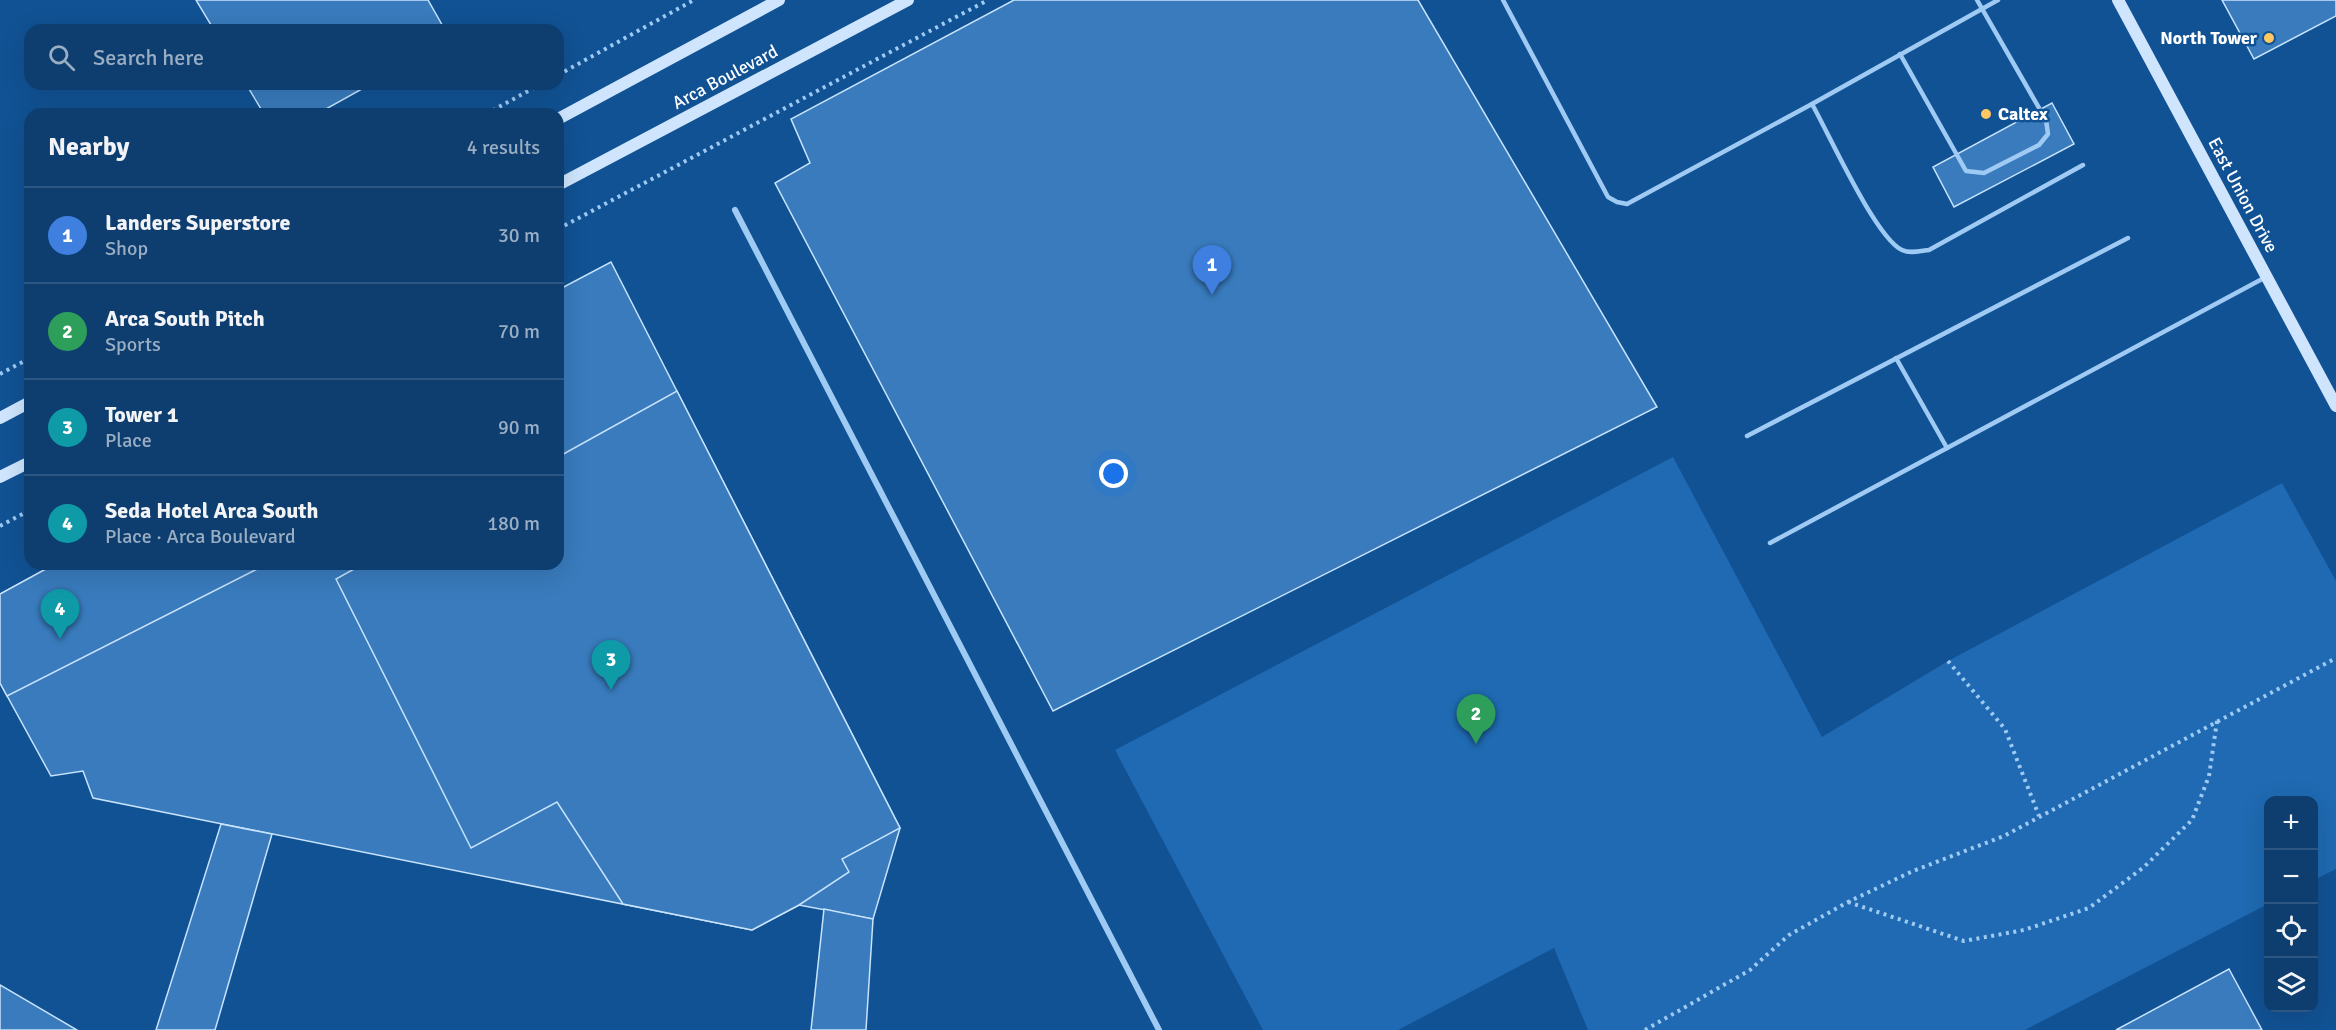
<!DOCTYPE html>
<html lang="en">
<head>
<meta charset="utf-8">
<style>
  :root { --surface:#0d3e6f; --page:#164574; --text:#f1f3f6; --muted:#9aaec3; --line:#2d5782; --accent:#8bbbb9 }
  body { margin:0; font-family:Signika,sans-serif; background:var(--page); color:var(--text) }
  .controls { position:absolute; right:18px; bottom:18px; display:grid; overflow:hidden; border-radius:12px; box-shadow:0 6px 24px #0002 }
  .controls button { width:54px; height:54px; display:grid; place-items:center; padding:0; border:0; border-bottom:2px solid var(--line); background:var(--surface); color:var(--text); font:30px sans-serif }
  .you { position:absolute; left:1114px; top:474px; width:21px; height:21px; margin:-15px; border:4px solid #fff; border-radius:50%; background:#1a73e8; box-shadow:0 0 0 9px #1a73e833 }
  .badge { display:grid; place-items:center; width:39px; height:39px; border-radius:50%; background:var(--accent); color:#fff; font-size:20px; font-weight:700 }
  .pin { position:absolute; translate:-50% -50px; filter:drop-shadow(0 2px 3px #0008) }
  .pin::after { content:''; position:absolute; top:32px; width:21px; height:18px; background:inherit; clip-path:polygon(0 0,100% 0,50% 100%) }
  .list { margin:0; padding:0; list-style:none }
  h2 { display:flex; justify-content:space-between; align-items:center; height:78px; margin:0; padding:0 24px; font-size:26px }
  h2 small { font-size:20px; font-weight:400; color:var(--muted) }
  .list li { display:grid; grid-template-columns:39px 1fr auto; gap:18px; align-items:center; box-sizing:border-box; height:96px; padding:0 24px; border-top:2px solid var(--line) }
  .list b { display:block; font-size:22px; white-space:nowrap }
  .list p { margin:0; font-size:20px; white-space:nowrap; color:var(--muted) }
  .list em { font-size:20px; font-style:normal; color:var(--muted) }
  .icon { flex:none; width:33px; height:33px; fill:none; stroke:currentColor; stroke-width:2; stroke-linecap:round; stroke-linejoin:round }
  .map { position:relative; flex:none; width:2336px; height:1030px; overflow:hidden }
  .search { position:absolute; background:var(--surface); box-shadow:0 6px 24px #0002; left:24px; top:24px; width:540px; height:66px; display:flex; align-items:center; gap:15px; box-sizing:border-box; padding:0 21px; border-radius:18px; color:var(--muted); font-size:22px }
  .panel { position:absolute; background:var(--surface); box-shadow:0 6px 24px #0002; left:24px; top:108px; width:540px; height:462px; border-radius:18px }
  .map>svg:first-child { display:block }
  .green { fill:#1f6ab2 }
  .building { fill:#397bbd; stroke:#c7e3fd; stroke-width:1.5 }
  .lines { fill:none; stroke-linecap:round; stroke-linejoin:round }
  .path { stroke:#9fcaf3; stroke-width:4; stroke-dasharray:3 4.5; stroke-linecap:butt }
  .lane { stroke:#9fcaf3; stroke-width:4.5 }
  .street { stroke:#9fcaf3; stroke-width:6 }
  .secondary { stroke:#cee5fd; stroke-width:12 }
  .poi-dot { fill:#ffc861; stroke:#115294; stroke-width:2 }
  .labels { text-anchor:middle; stroke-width:5; stroke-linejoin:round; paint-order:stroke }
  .poi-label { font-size:18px; font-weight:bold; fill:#fff; stroke:#115294; text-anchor:end }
  .street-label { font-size:18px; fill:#fff; stroke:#115294 }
</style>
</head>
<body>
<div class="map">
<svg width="2336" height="1030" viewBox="0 0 2336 1030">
  <rect width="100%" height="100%" fill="#115294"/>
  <polygon class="green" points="1673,457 1822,737 1948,661 2282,483 2336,581 2336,869 2314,880 2314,800 2268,800 2268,904 2025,1030 1588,1030 1554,948 1398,1030 1263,1030 1115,750"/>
  <g class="building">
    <polygon points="196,0 428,0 445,30 214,30"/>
    <polygon points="1014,0 1418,0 1657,407 1053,711 775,183 810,163 791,119"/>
    <polygon points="2222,0 2336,0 2336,16 2254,59"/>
    <polygon points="246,84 371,84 317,114 264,114"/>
    <polygon points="2052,103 2074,144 1954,207 1933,167"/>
    <polygon points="611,262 900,828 873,919 799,905 752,930 93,798 83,771 51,776 0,683 0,594 55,564 558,564 558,290"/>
    <polygon points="677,391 900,828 842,859 849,872 799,905 752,930 623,904 557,802 471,848 336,579 363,564 558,564 558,457"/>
    <polygon points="55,564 267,564 7,696 0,683 0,594"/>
    <polygon points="221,824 272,834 215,1030 156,1030"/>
    <polygon points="824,909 873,919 866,1030 811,1030"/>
    <polygon points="2229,969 2262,1030 2116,1030"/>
    <polygon points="0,985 77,1030 0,1030"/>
  </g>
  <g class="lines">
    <g class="path">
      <polyline points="558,75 694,0"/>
      <polyline points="486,114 541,84"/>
      <polyline points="558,229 988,0"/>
      <polyline points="0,374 30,358"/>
      <polyline points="0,526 30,510"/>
      <polyline points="1948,661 2005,729 2039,816"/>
      <polyline points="1848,902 1964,941 2024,930 2089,908 2144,867 2192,820 2209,776 2217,721"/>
      <polyline points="1645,1030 1750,970 1789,935 1848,902 1913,871 2004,836 2336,658"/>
    </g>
    <g class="lane">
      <path d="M1503,0L1608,197L1617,202L1627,204L1812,104C1829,134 1875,237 1902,250C1910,254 1920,251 1929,250L2083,165"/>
      <polyline points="1900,54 1966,171 1984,173 2039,145 2048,134 2046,120 1977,0"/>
      <polyline points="1812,104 1998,0"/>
      <polyline points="1896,358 1947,448"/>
      <polyline points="1747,436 2128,238"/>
      <polyline points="1770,543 2264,278"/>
    </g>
    <polyline class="street" points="735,210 1159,1030"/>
    <g class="secondary">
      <polyline points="2118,0 2336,406"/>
      <polyline points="558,119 779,0"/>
      <polyline points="558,185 908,0"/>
      <polyline points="0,418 30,402"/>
      <polyline points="0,477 30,462"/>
    </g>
  </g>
  <g class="poi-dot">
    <circle cx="2269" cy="38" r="6"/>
    <circle cx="1986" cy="114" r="6"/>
  </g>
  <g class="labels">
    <g class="poi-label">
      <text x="2257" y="44">North Tower</text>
      <text x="1998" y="120" text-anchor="start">Caltex</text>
    </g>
    <g class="street-label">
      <text transform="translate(725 77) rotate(-28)" y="6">Arca Boulevard</text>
      <text transform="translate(2243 195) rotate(62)" y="6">East Union Drive</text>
    </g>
  </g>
</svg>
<div class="controls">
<button>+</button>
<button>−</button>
<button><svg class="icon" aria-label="locate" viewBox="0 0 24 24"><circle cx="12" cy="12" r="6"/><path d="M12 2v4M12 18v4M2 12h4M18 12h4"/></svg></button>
<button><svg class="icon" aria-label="layers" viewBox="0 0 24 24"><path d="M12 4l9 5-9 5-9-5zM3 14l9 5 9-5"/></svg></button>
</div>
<div class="you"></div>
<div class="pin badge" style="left:1212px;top:295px;background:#3f7fe0">1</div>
<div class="pin badge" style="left:1476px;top:744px;background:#2e9e5b">2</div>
<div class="pin badge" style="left:611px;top:690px;background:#0f9aa8">3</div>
<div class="pin badge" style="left:60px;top:639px;background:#0f9aa8">4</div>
<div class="search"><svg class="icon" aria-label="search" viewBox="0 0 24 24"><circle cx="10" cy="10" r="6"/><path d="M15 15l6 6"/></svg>Search here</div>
<section class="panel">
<h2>Nearby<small>4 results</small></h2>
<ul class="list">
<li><span class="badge" style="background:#3f7fe0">1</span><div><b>Landers Superstore</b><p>Shop</p></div><em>30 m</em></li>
<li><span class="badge" style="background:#2e9e5b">2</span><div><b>Arca South Pitch</b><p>Sports</p></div><em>70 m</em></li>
<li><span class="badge" style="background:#0f9aa8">3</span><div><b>Tower 1</b><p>Place</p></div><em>90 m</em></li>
<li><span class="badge" style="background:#0f9aa8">4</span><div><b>Seda Hotel Arca South</b><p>Place · Arca Boulevard</p></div><em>180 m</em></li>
</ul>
</section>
</div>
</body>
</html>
